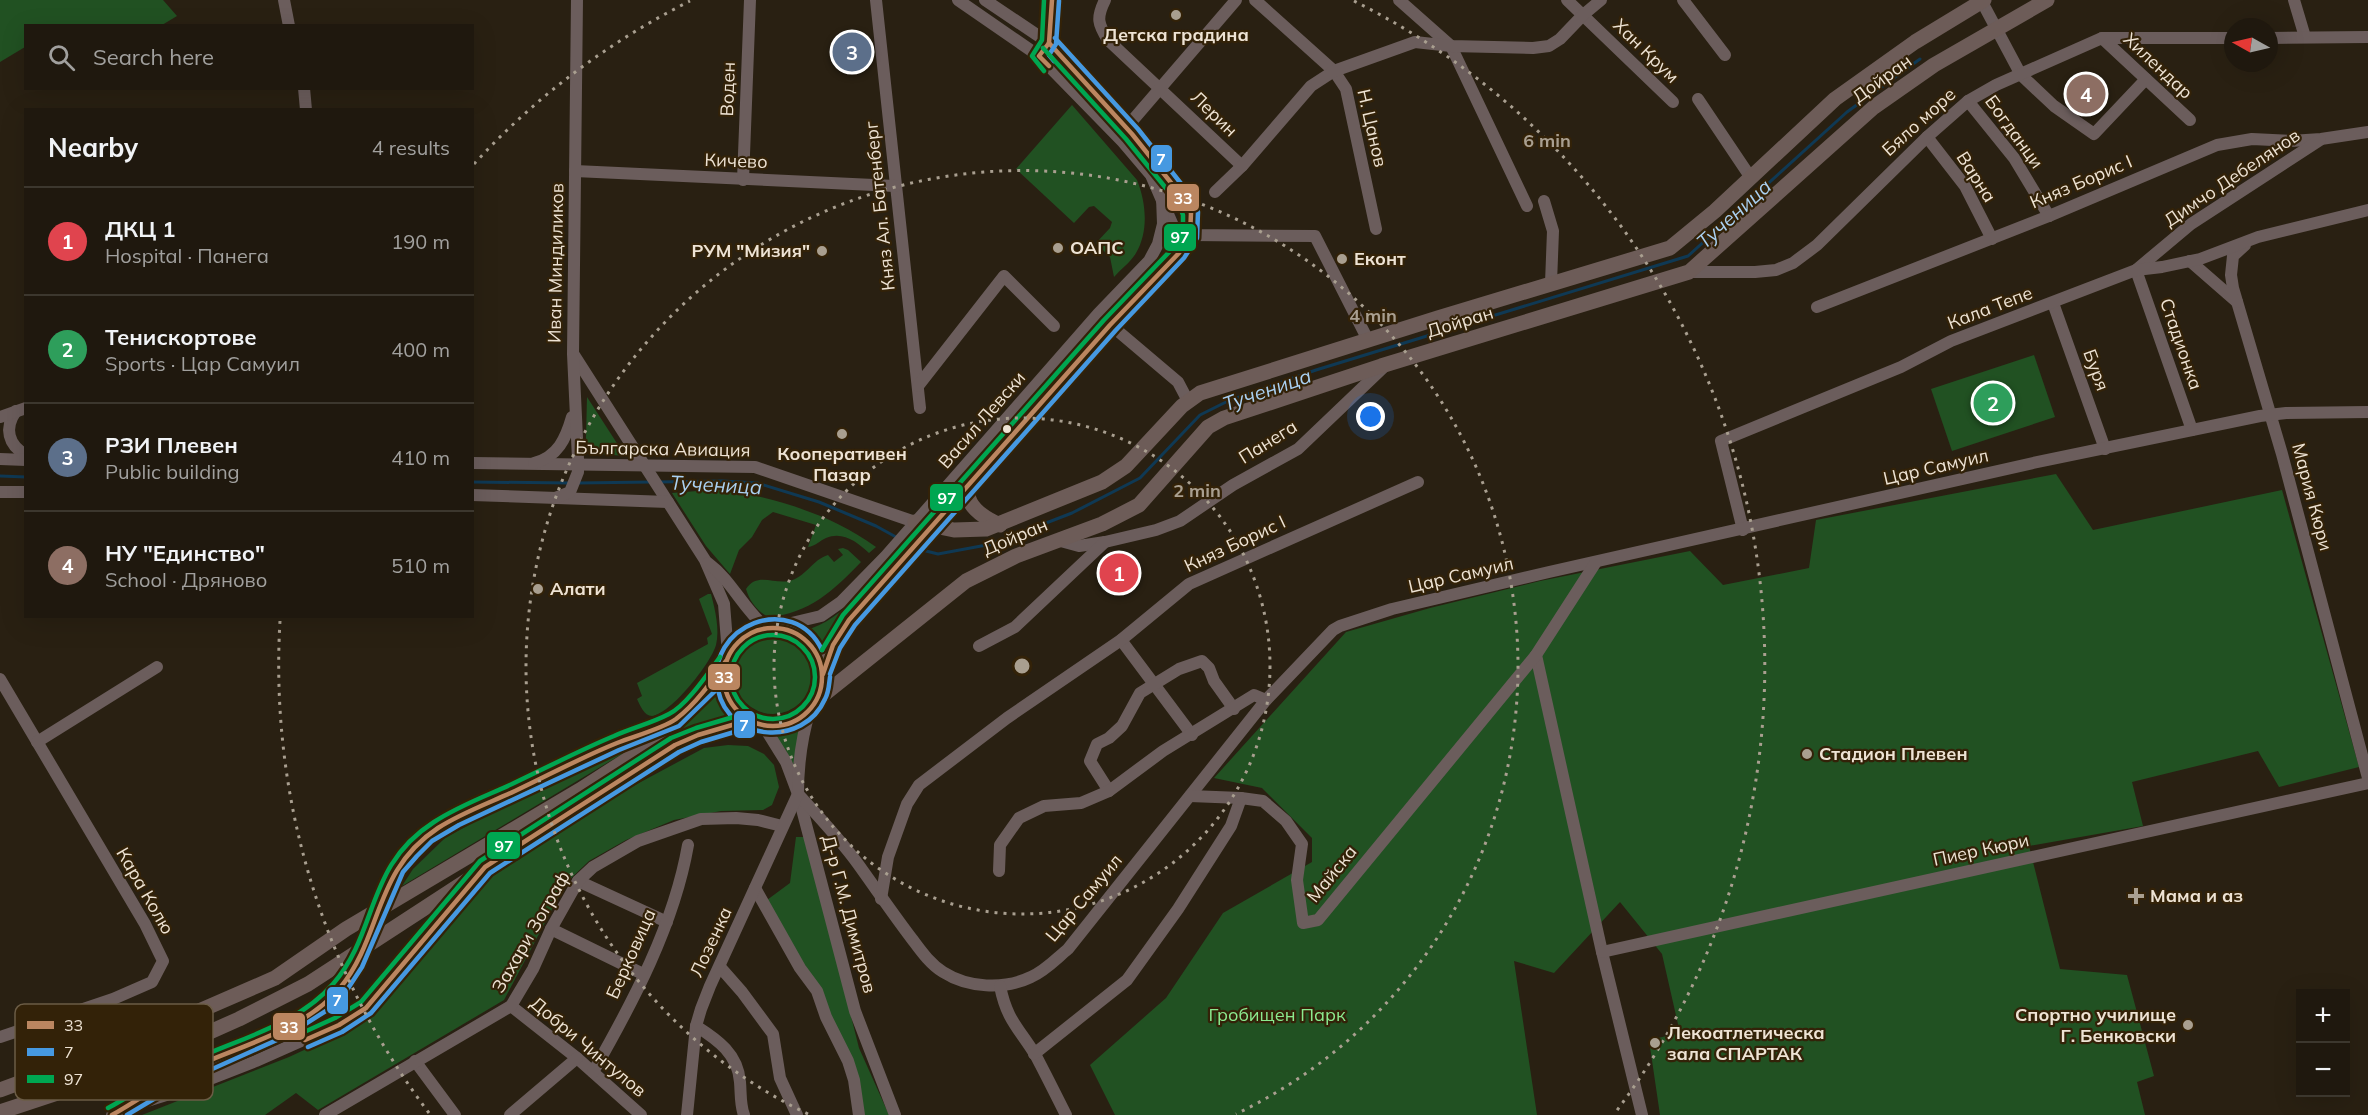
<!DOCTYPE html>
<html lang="en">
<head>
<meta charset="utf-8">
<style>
  :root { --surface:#1f180e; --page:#272117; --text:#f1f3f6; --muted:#a1a09e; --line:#3c372e; --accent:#2563eb }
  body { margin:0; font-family:Mulish,sans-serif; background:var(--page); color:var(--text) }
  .controls { position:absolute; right:18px; bottom:18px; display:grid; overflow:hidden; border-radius:0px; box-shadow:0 6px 24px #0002 }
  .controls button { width:54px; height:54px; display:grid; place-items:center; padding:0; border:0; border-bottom:2px solid var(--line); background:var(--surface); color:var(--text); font:30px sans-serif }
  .compass { position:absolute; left:2224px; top:18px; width:54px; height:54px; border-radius:50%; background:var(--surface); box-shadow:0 6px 24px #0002; rotate:278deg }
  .you { position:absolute; left:1371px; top:417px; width:21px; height:21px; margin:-15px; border:4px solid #fff; border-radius:50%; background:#1a73e8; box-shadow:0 0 0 9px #1a73e833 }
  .badge { display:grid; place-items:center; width:39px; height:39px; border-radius:50%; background:var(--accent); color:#fff; font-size:20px; font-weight:700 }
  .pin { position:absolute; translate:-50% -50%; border:3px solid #fff; box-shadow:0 2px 6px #0006 }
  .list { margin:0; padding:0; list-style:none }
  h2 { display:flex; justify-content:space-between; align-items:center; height:78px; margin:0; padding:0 24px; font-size:26px }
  h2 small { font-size:20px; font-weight:400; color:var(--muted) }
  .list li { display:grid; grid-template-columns:39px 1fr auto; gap:18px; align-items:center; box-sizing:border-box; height:108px; padding:0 24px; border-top:2px solid var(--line) }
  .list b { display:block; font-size:22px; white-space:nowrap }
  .list p { margin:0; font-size:20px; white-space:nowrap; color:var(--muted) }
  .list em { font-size:20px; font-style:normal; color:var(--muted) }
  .icon { flex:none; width:33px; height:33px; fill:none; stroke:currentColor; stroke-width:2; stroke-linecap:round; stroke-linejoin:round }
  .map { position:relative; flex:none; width:2368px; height:1115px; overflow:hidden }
  .search { position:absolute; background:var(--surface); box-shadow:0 6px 24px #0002; left:24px; top:24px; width:450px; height:66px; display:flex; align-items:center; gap:15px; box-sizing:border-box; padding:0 21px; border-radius:0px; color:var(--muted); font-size:22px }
  .panel { position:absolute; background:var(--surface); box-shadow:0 6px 24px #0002; left:24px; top:108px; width:450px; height:510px; border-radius:0px }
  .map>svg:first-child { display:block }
  .green { fill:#215122 }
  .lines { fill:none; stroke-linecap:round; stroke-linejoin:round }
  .stream { stroke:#0f3954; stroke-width:3 }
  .minor { stroke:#6b5d5c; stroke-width:12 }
  .major { stroke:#6d5c58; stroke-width:15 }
  .minor-bridge { stroke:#6b5d5c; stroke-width:12 }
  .bus-1-casing { stroke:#332208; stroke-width:9 }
  .bus-2-casing { stroke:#332208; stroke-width:9 }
  .bus-3-casing { stroke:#332208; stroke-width:9 }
  .bus-1 { stroke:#bb8660; stroke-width:4.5 }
  .bus-2 { stroke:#4699e1; stroke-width:4.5 }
  .bus-3 { stroke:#00a651; stroke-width:4.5 }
  .ring { fill:none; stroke:#a99f90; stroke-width:3; stroke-dasharray:3 6 }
  .poi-dot { fill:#a99f90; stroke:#332208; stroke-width:2 }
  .bus-dot { fill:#eee3d4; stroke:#332208; stroke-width:2 }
  .labels { text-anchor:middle; stroke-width:4.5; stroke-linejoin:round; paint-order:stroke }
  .poi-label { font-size:18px; font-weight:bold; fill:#eee3d4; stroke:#332208; text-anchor:start }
  .street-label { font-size:18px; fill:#eee3d4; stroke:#332208 }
  .park-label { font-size:18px; fill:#8bea8f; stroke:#332208 }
  .water-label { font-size:20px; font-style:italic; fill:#aad1f2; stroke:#332208 }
  .key { fill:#332208; stroke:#6b5c45; stroke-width:1.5 }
  .key-label { font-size:16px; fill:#eee3d4 }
  .centre { fill:#a99f90; stroke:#332208; stroke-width:3 }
  .ring-label { font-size:18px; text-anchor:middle; font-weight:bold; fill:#a99f90; stroke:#332208; stroke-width:4.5; stroke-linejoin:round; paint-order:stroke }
  .line-badge { stroke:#332208; stroke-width:2 }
  .badge-label { font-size:16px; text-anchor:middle; font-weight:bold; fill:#fff }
</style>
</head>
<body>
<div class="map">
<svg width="2368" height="1115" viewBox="0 0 2368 1115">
  <rect width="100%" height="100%" fill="#292012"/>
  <g class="green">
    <polygon points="0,0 163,0 177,16 162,25 26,26 25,47 0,62"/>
    <path d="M1072,105L1137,180C1146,202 1149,231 1136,253C1131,262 1121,269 1114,277L1110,257L1096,243L1110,228L1112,222L1094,206L1089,207L1074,223L1016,169Z"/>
    <polygon points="2034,355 2055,417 1952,451 1931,389"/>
    <polygon points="587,397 622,451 625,456 589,453 586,438"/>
    <polygon points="2056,474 2093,530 2282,490 2359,767 2279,787 2258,751 2132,782 2143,826 2029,846 2060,969 2127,975 2154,1076 2137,1082 2145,1115 1660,1115 1649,1040 1680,1033 1662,954 1620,902 1554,973 1514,961 1537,1115 1115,1115 1090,1065 1166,998 1223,913 1312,862 1312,838 1262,788 1214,778 1346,632 1430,608 1540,581 1690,551 1723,585 1809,568 1816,520"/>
    <path d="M723,489C777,499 831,514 876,547L869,553C857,542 843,531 826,538C819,541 816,546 808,547L816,525L773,512L762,520L752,537L739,550L730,574L706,546L672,493Z"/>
    <path d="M899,546L828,633L821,646L805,630C845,621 873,576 899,546Z"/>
    <path d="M843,548L848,550L861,562C834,590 809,614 768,617C757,611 749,600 746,589C757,572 773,584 789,581C805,578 813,559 828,555L834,562L843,555L838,549Z"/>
    <path d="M708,594H711C715,609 720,630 716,645C711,663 671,714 652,716C644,716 640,705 637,699L642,696L637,683L708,644L707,638L712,634L699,599Z"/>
    <circle cx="773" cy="675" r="39"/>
    <polygon points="717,685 724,704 738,721 634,765 502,847 500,844 648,751"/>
    <polygon points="803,727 795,768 785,749 772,734"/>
    <polygon points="629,741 632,743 632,748 402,886 413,869 445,838 553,779"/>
    <polygon points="728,745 748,746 764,754 774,765 779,787 772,805 763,810 721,811 674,820 626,840 589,861 566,883 504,1000 318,1110 296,1093 265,1115 142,1115 289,1057 358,1025 400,983 456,914 487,880 596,806 704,748"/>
    <polygon points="796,837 806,837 859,1048 889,1115 860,1115 854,1069 767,900 790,883"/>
  </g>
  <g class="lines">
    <g class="stream">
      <polyline points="0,476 26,477"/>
      <polyline points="472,482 571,483"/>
      <polyline points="658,482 722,481 757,483 819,502 876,526 896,537"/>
      <polyline points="577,483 652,482"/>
      <polyline points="918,549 938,554 992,544 1072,513 1140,478 1200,415 1228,401 1316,370 1688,256 1847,112 1920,59"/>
    </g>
    <g class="minor">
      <polyline points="284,0 289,26"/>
      <polyline points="876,0 920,408"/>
      <polyline points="958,0 1039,56 1123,142 1151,175 1174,228 1181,233 1190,235 1315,236 1368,340"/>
      <path d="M1105,0C1096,18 1098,24 1108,40L1242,166"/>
      <polyline points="1255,0 1334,71 1346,89 1376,229"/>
      <polyline points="1399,0 1451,46 1527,206"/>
      <polyline points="1567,0 1673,102"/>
      <polyline points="1683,0 1725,55"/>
      <polyline points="1981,0 2021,75 2054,106 2094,134 2146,79"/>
      <polyline points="2294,0 2305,37"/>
      <polyline points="2102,38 2190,120"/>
      <polyline points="2269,38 2368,37"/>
      <polyline points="1045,48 1049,43 1052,0"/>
      <polyline points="304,88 306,110"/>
      <polyline points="1698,99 1751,178"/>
      <polyline points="1968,101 2014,158 2049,216"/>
      <polyline points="1126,128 1236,0"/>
      <polyline points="1927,137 1965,186 1992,239"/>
      <polyline points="575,171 895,186"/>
      <polyline points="743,180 750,0"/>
      <polyline points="1215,192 1242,166 1311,86 1334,71 1415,42 1451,46 1533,48 1549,46 1560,39 1583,15 1601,0"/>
      <polyline points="1544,201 1553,231 1551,283"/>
      <polyline points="2245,245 2233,256 2231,275 2233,288 2282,454 2368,778"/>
      <polyline points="2190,261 2237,302"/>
      <polyline points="1689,272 1755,272 1776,270 1793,263 1817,245 1927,137 1968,101 1996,85 2102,38 2233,38"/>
      <polyline points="2053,303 2105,449"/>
      <polyline points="1817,307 2049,216 2217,145 2252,139 2291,141 2321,139 2368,132"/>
      <polyline points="1106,321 1178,382 1188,401"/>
      <polyline points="574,355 705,560 724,604 728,654"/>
      <polyline points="918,386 1004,276 1054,326"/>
      <path d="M16,411C4,428 8,445 26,455"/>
      <polyline points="0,417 26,408"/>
      <polyline points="2192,430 2136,270 2191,224 2320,140"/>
      <polyline points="0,459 26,460"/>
      <polyline points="472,463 755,467 915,522"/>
      <path d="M534,463C558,457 566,438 572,417"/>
      <polyline points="0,492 26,492"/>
      <polyline points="472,495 668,502"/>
      <polyline points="555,498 570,492 578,472 578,459 573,354 577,0"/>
      <polyline points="1743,530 1721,441 1901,367 1951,341 2136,270 2162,267 2200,259 2258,237 2368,210"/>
      <polyline points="1057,540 1079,546 1105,542"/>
      <path d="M708,563C731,580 743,608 765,627"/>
      <polyline points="779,626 821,616 841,602 886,556 1098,314 1149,261 1158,244 1163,224 1162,197"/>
      <polyline points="1121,640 1192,735"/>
      <polyline points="979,646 1015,627 1105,542 1156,530 1180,521 1233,485 1298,449 1386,365"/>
      <polyline points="1536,655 1602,952 1642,1115"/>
      <polyline points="823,674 833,643 856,612 1110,325 1179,253 1190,235 1192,220 1188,206 1132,134 1049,43 985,0"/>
      <polyline points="0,679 145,924 163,961 152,982 113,999 0,1037"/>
      <polyline points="763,725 786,762 798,794 855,1011 895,1115"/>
      <polyline points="37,742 157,667"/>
      <polyline points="1109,791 1090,761 1097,744 1109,738 1122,726 1140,693 1179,669 1202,661 1209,668 1214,681 1234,709"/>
      <path d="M798,794C819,817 840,839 858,864C876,889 893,914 912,939C921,951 930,964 943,972C968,988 1004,990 1031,977C1045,971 1056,959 1068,949L1266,700L1333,630L1340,626L1392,609L1549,572L2033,463L2260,416L2286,413L2368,412"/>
      <polyline points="1190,796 1241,798"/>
      <polyline points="444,824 616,743 671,722"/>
      <polyline points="999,871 1000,845 1019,818 1044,806 1081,803 1109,791 1163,751 1254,695 1266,700"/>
      <polyline points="578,881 667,922"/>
      <polyline points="755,888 800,968 817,991 826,1017 848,1061 854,1080 859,1115"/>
      <polyline points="881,899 888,857 907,804 919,785 1007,718 1121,640 1189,584 1418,482"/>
      <polyline points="551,929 643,974"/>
      <polyline points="1602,952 2368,783"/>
      <polyline points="720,967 742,992 773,1034 780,1078 797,1115"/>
      <path d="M1000,986C1007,1021 1019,1028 1036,1056C1046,1075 1056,1095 1066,1115"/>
      <polyline points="511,1006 577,1058 641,1115"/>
      <path d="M696,1026C718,1040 738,1054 740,1082C741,1093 740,1105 744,1115"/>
      <polyline points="1034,1054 1127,980 1178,909 1231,826 1241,798 1263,801 1286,821 1302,844 1297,880 1303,923 1318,920 1536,655 1596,562"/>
      <polyline points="415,1061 455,1115"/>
      <path d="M593,1072C633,1002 674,925 688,845"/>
      <polyline points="128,1107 182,1090 256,1061 355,1017 384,988 475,879"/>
      <polyline points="112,1115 175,1076 293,1023 322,1006"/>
      <polyline points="325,1115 511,1006 533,969 551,929 578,881 593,867 638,841 701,819 736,818 758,820 782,826"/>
      <polyline points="510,1115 577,1058"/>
      <path d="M687,1115L696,1026L701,1009L710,986L798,794C798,764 801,739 810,710"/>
    </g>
    <g class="major">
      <path d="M970,484C961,504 984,518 1000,525"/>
      <polyline points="915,522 954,530 986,529 1102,482 1126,466 1182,406 1200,393 1438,318 1670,248 1715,211 1835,99 1915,42 1984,0"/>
      <circle cx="773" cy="676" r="50"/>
      <polyline points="817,700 966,581 1016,556 1102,524 1139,505 1208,427 1224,418 1381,366 1689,272 1874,107 1934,65 2047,0"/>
      <polyline points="0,1090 114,1048 275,978 346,929 580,790 650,745 708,687 726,661"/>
      <polyline points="0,1112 97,1080 163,1053 239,1019 308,984 675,745 698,735 749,720"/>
    </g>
    <path class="minor-bridge" d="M322,1006C364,969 369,914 397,868C408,849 427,836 444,824"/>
    <defs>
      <g id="bus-1">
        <polyline points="1049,66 1039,56 1049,43 1052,0"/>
        <circle cx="773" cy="677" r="49"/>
        <polyline points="823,674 833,645 849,620 1110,325 1179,253 1190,235 1191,213 1184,199 1132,134 1049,43"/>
        <polyline points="305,1040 339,1025 366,1008 485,867 675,745 698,735 749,720"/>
        <path d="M112,1115C140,1099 165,1081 194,1067C242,1045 305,1030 340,988C383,935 373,871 438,828C461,813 489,803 515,791C549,775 582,757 617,743C634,736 662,729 676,719C696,704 712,681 726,661"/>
      </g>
      <g id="bus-2">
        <polyline points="1054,61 1049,55 1056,44 1059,1"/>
        <path d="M822,650C794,591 704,624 718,690C729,743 804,747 825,699C829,692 829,684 830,677"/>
        <polyline points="830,674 840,648 855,625 1116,330 1184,258 1197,238 1198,212 1190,195 1138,129 1055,38"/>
        <polyline points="308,1047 342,1032 371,1013 490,873 679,752 701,742 751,727"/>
        <polyline points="127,1115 179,1084 288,1035 329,1009 345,993 362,967 403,872 417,856 432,841 459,825 619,750 679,726 714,692 732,665"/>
      </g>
      <g id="bus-3">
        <polyline points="1044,71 1032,56 1042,40 1044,0"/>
        <circle cx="773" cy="677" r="42"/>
        <polyline points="822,650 843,615 1104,320 1173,248 1183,233 1183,215 1178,203 1126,139 1043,48"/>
        <polyline points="302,1033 335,1018 361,1002 480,861 671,738 696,728 747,713"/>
        <path d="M108,1108C136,1093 162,1074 191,1061C238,1039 298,1025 333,984C379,931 365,866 434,822C458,806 486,796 512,784C546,768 580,750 614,736C632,728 652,723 669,714C687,705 708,673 720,657"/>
      </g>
    </defs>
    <use href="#bus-1" class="bus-1-casing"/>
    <use href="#bus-2" class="bus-2-casing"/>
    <use href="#bus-3" class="bus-3-casing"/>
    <use href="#bus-1" class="bus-1"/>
    <use href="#bus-2" class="bus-2"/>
    <use href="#bus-3" class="bus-3"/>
  </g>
  <g class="ring">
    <circle cx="1022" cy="666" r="248"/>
    <path d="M808 1114A496 496 0 1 1 1236 1114"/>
    <path d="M429 1113A743 743 0 0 1 280 621M474 164A743 743 0 0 1 690 1M1354 1A743 743 0 0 1 1615 1113"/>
  </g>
  <g class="poi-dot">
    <circle cx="1176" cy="15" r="6"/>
    <circle cx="1058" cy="248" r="6"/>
    <circle cx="822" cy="251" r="6"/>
    <circle cx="1342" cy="259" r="6"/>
    <circle cx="842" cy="434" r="6"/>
    <circle cx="538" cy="589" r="6"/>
    <circle cx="1807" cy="754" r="6"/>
    <path d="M2133 887h6v6h6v6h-6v6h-6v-6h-6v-6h6z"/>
    <circle cx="2188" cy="1025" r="6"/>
    <circle cx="1655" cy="1043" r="6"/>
  </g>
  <circle class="bus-dot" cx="1007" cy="429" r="5"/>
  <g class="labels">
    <g class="poi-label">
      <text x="1176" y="41" text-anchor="middle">Детска градина</text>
      <text x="1070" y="254">ОАПС</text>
      <text x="810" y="257" text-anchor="end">РУМ "Мизия"</text>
      <text x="1354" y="265">Еконт</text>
      <text x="842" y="460" text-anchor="middle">Кооперативен<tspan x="842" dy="21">Пазар</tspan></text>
      <text x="550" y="595">Алати</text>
      <text x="1819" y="760">Стадион Плевен</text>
      <text x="2150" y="902">Мама и аз</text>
      <text x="2176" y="1021" text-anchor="end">Спортно училище<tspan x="2176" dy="21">Г. Бенковски</tspan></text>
      <text x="1667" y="1039">Лекоатлетическа<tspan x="1667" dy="21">зала СПАРТАК</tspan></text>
    </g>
    <g class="street-label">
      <text transform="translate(1646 51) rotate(44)" y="6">Хан Крум</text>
      <text transform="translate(2158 66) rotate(43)" y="6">Хилендар</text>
      <text transform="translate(1882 79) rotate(-36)" y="6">Дойран</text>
      <text transform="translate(728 89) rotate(-88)" y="6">Воден</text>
      <text transform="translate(1214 114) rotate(44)" y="6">Лерин</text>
      <text transform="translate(1919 122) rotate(-42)" y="6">Бяло море</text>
      <text transform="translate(1372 128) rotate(77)" y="6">Н. Цанов</text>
      <text transform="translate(2014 132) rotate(54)" y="6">Богданци</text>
      <text transform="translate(736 161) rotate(2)" y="6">Кичево</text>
      <text transform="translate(1976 177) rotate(57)" y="6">Варна</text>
      <text transform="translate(2232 178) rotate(-34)" y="6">Димчо Дебелянов</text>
      <text transform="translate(2081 182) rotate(-23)" y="6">Княз Борис I</text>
      <text transform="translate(880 206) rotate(-96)" y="6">Княз Ал. Батенберг</text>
      <text transform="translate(556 263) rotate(-89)" y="6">Иван Миндиликов</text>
      <text transform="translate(1990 308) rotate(-21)" y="6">Кала Тепе</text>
      <text transform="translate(1460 322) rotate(-17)" y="6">Дойран</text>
      <text transform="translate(2181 344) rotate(71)" y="6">Стадионка</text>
      <text transform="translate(2096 370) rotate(70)" y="6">Буря</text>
      <text transform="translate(982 420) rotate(-49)" y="6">Васил Левски</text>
      <text transform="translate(1268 442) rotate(-32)" y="6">Панега</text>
      <text transform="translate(663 449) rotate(1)" y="6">Българска Авиация</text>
      <text transform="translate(1936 467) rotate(-13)" y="6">Цар Самуил</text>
      <text transform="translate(2312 497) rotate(75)" y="6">Мария Кюри</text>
      <text transform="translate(1015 537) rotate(-23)" y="6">Дойран</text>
      <text transform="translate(1235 544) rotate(-25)" y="6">Княз Борис I</text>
      <text transform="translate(1461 575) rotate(-13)" y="6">Цар Самуил</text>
      <text transform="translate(1981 850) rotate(-12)" y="6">Пиер Кюри</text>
      <text transform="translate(1332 874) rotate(-51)" y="6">Майска</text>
      <text transform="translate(145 891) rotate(60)" y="6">Кара Колю</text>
      <text transform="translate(1084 898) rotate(-50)" y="6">Цар Самуил</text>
      <text transform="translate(849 914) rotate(75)" y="6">Д-р Г.М. Димитров</text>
      <text transform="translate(531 932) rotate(-60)" y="6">Захари Зограф</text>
      <text transform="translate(711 942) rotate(-65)" y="6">Лозенка</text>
      <text transform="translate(631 954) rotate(-66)" y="6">Берковица</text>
      <text transform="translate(588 1047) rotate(40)" y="6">Добри Чинтулов</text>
    </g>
    <g class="park-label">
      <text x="1277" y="1021">Гробищен Парк</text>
    </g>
    <g class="water-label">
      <text transform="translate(1734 214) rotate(-42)" y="7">Тученица</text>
      <text transform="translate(1267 390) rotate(-19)" y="7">Тученица</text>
      <text transform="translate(716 485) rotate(3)" y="7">Тученица</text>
    </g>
  </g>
  <rect x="15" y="1004" width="198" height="96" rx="9" class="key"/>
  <rect x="27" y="1021" width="27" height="8" fill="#bb8660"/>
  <rect x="27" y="1048" width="27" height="8" fill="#4699e1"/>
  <rect x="27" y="1075" width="27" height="8" fill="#00a651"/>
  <g class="key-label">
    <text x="64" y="1031">33</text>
    <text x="64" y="1058">7</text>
    <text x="64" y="1085">97</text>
  </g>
  <circle cx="1022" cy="666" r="9" class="centre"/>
  <g class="ring-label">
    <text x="1547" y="147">6 min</text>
    <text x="1373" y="322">4 min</text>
    <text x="1197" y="497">2 min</text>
  </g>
  <g class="line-badge">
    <rect x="1150" y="144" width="23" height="29" rx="6" fill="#4699e1"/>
    <rect x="1166" y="183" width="34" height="29" rx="6" fill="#bb8660"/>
    <rect x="1163" y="223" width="34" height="29" rx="6" fill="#00a651"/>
    <rect x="929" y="483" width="35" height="29" rx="6" fill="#00a651"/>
    <rect x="707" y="663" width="34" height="28" rx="6" fill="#bb8660"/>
    <rect x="733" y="710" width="23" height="29" rx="6" fill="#4699e1"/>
    <rect x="486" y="831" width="35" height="29" rx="6" fill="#00a651"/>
    <rect x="326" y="986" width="23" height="29" rx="6" fill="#4699e1"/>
    <rect x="272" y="1012" width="34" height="29" rx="6" fill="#bb8660"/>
  </g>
  <g class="badge-label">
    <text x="1161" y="165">7</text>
    <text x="1183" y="204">33</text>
    <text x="1180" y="243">97</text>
    <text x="947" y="504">97</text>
    <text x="724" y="683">33</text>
    <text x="744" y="731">7</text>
    <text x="504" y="852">97</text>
    <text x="337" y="1006">7</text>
    <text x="289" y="1033">33</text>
  </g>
</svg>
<div class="controls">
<button>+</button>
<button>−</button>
</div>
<svg class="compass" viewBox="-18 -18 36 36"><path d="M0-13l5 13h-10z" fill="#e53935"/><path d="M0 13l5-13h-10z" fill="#a1a09e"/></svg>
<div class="you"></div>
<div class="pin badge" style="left:1119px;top:573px;background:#e0444e">1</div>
<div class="pin badge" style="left:1993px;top:403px;background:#2e9e5b">2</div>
<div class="pin badge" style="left:852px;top:52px;background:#5c6f8a">3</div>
<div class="pin badge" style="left:2086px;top:94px;background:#8d6e63">4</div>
<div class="search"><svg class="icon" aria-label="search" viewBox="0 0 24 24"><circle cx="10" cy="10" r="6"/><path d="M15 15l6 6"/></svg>Search here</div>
<section class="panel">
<h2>Nearby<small>4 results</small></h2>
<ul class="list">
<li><span class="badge" style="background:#e0444e">1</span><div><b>ДКЦ 1</b><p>Hospital · Панега</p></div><em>190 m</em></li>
<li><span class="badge" style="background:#2e9e5b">2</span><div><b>Тенискортове</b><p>Sports · Цар Самуил</p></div><em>400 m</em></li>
<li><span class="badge" style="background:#5c6f8a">3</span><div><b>РЗИ Плевен</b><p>Public building</p></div><em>410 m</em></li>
<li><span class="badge" style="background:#8d6e63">4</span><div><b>НУ &quot;Единство&quot;</b><p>School · Дряново</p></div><em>510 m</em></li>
</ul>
</section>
</div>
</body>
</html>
